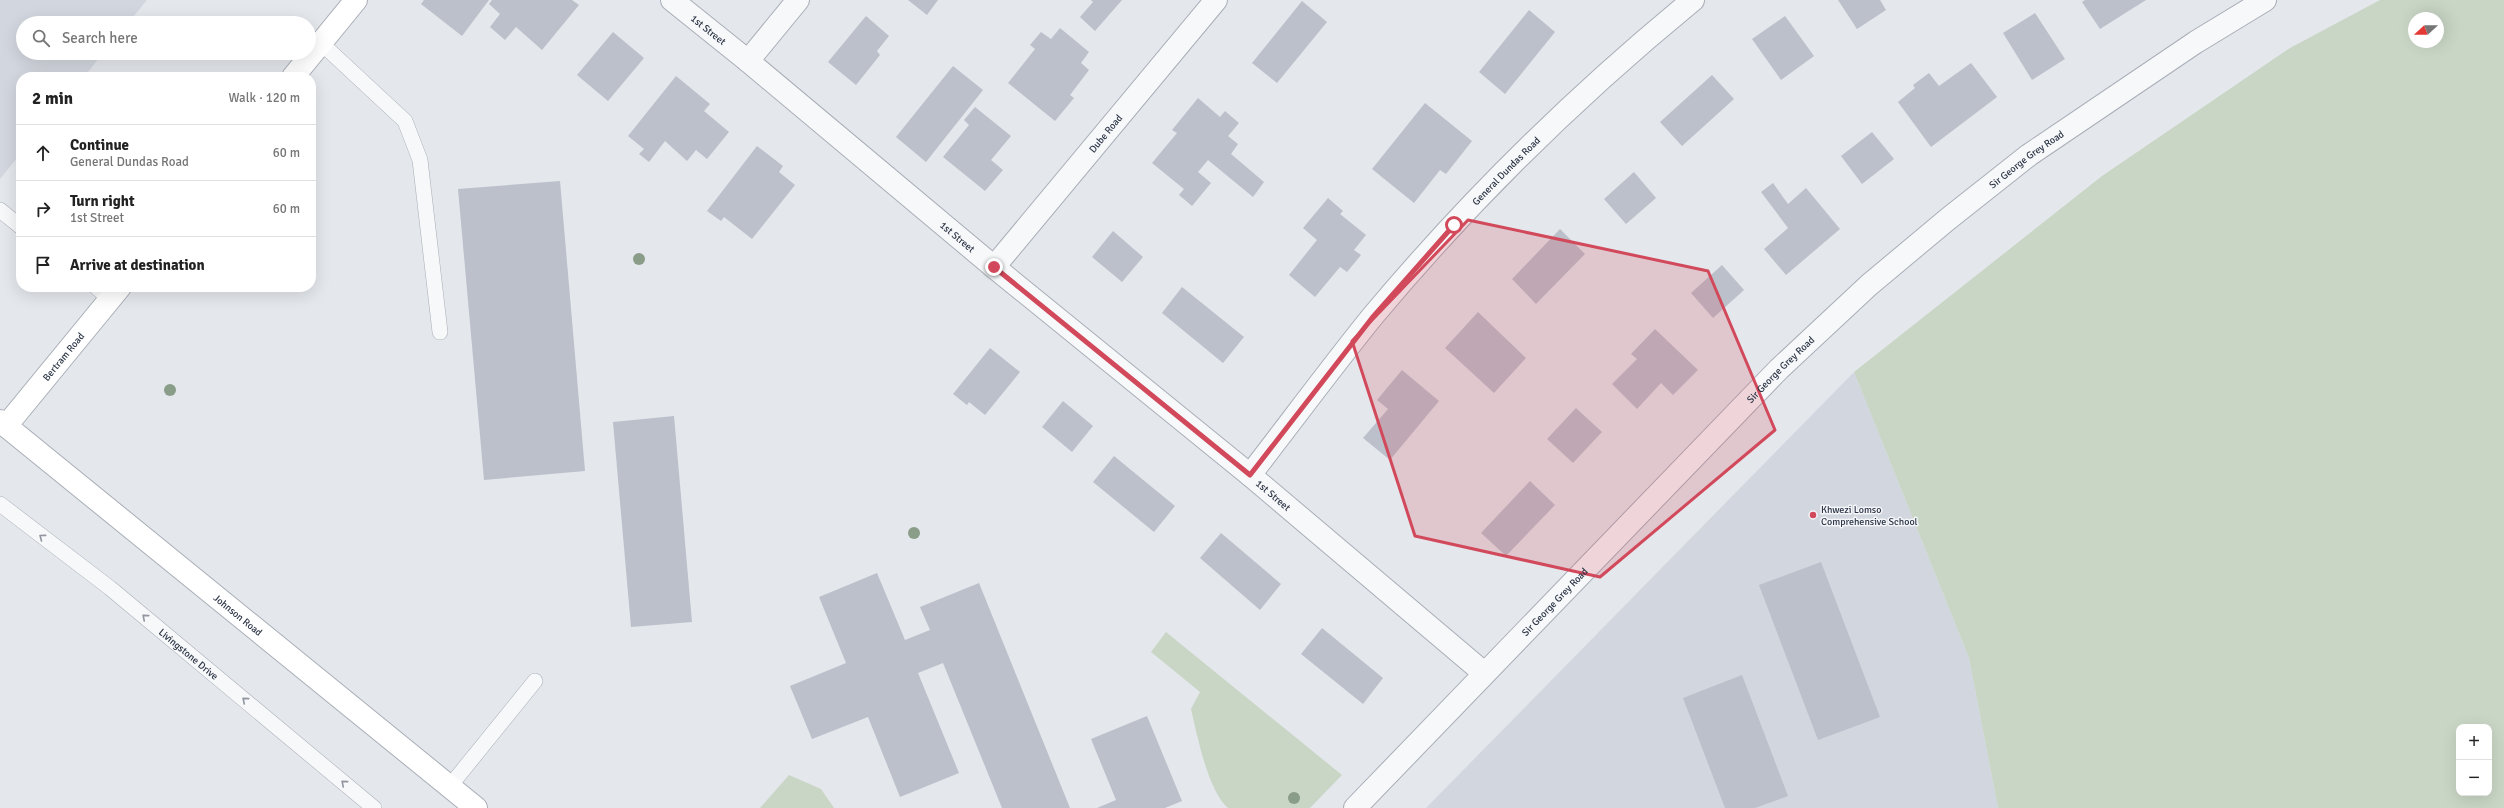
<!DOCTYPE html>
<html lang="en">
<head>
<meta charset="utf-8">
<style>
  :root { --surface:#fff; --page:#f6f6f6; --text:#222; --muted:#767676; --line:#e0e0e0 }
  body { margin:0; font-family:Signika,sans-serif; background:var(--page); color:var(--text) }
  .controls { position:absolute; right:12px; bottom:12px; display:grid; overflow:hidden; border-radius:8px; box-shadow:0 4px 16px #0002 }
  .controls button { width:36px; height:36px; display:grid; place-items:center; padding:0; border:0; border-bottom:1px solid var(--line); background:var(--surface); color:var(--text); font:20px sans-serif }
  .compass { position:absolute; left:2408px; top:12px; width:36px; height:36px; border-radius:50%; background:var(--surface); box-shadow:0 4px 16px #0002; rotate:249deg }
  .stop { position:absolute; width:12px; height:12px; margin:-9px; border:3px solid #d1495b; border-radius:50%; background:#fff }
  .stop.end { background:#d1495b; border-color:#fff; box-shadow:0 1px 4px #0008 }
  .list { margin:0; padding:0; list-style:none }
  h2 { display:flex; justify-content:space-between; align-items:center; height:52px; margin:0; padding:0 16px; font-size:17px }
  h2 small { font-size:13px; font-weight:400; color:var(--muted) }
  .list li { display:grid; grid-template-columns:26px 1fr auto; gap:12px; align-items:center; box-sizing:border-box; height:56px; padding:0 16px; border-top:1px solid var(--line) }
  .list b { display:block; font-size:15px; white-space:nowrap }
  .list p { margin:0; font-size:13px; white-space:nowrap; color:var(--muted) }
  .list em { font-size:13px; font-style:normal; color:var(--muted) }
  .icon { flex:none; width:22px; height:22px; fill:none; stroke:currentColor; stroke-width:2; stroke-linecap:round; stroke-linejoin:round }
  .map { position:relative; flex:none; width:2504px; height:808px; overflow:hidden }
  .search { position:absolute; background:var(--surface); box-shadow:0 4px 16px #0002; left:16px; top:16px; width:300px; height:44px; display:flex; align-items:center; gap:10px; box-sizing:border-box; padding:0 14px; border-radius:22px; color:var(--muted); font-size:15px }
  .panel { position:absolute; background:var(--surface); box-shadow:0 4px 16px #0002; left:16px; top:72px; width:300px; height:220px; border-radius:16px }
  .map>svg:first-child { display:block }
  .built { fill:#d2d6de }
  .green { fill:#c9d6c5; fill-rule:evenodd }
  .building { fill:#bbc0ca }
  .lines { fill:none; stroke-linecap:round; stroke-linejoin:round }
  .lane-casing { stroke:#a9aeb7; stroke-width:16 }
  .street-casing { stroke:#a9aeb7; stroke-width:24 }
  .secondary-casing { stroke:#a9aeb7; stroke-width:24 }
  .lane { stroke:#f7f8fa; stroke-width:15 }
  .street { stroke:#f7f8fa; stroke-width:22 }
  .secondary { stroke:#fff; stroke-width:22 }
  .tree { fill:#899d89 }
  .oneway { stroke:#9196a0 }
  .route { stroke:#d1495b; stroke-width:5 }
  .marked { fill:#d1495b; fill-opacity:0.2; stroke:#d1495b; stroke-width:3; stroke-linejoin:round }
  .poi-dot { fill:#d1495b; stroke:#f4f6f9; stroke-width:1.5 }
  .labels { text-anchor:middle; stroke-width:3; stroke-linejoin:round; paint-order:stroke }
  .street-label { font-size:10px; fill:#2b3445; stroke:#f4f6f9 }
  .poi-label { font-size:10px; fill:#2b3445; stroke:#f4f6f9; text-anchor:start }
</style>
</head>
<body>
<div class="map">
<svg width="2504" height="808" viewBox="0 0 2504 808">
  <rect width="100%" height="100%" fill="#e4e7ec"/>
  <g class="built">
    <polygon points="0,0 147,0 128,23 23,23 23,53 103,53 84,77 21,77 21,153 0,179"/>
    <polygon points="1854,372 1969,658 1998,808 1426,808"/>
  </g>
  <g class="green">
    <path d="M2380,0H2504V808H1998L1969,658L1854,372L2102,176L2290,48ZM2414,18H2438V42H2414ZM2459,727H2489V793H2459Z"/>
    <path d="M1166,632L1342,775L1310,808H1228C1208,791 1197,735 1191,709L1200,692L1151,652Z"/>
    <polygon points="789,775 821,789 834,808 760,808"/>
  </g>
  <g class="building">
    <polygon points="424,0 489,0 462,36 421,4"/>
    <polygon points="492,0 572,0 579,5 542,50 516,27 505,40 490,27 500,14 489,4"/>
    <polygon points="908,0 938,0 927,15"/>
    <polygon points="1091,0 1122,0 1095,31 1080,17 1093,2"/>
    <polygon points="1838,0 1880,0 1886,10 1857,29"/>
    <polygon points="2085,0 2146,0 2100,29 2082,2"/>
    <polygon points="1302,1 1327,22 1277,83 1252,63"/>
    <polygon points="1529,10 1555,32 1505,94 1479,72"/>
    <polygon points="2035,13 2065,59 2032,80 2003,33"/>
    <polygon points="866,16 889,36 877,51 880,55 856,85 828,62"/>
    <polygon points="1785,16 1814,56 1781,80 1752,39"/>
    <polygon points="1060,28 1089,52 1081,63 1089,70 1070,95 1074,98 1055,121 1008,83 1035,49 1030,45 1041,32 1051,39"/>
    <polygon points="613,32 644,58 608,101 577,75"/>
    <polygon points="1971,63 1997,97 1931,147 1898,102 1915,88 1913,85 1929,73 1939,86"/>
    <polygon points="953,66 983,90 926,162 896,137"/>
    <polygon points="1712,75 1734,99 1682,146 1660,122"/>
    <polygon points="676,76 710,104 704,111 729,132 707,159 696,150 687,161 665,141 649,162 639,154 644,149 628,136"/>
    <polygon points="1198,98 1220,117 1225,111 1239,123 1228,136 1238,144 1231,154 1264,182 1253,197 1208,160 1198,172 1211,183 1192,206 1179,195 1184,189 1152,163 1177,133 1172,130"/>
    <polygon points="1425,103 1472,141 1446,174 1440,170 1414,203 1372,169"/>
    <polygon points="975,107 1011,136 991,160 1003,170 985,191 943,157 969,125 964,120"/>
    <polygon points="1872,132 1894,159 1862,184 1841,156"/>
    <polygon points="757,146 783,166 779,172 795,185 752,239 724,217 721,221 707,211"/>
    <polygon points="1634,172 1656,198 1626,224 1604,199"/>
    <polygon points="560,181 585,471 484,480 458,189"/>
    <polygon points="1773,183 1788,204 1806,188 1840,229 1786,275 1764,249 1788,228 1761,192"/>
    <polygon points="1328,198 1343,211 1340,214 1366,235 1354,250 1361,255 1347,272 1340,267 1315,297 1289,275 1317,240 1303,228"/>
    <polygon points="1560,229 1585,254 1536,304 1512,279"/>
    <polygon points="1113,231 1143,257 1122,282 1092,257"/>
    <polygon points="1722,265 1744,290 1713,318 1691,293"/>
    <polygon points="1182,287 1244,337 1223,363 1162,313"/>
    <polygon points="1478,312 1526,358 1494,393 1445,348"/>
    <polygon points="1655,329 1698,370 1673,395 1661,383 1637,409 1612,384 1637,359 1631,354"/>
    <polygon points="990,348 1020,372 985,415 969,402 967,405 953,394"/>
    <polygon points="1402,370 1439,401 1390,460 1363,438 1388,409 1377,400"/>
    <polygon points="1063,401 1093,426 1072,452 1042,427"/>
    <polygon points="1576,408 1602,432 1573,463 1547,439"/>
    <polygon points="674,416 692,622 631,627 613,422"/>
    <polygon points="1114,456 1175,506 1154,532 1093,482"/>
    <polygon points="1530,481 1555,505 1506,556 1481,533"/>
    <polygon points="1221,533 1281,584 1260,610 1200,558"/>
    <polygon points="1821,562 1880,717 1818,740 1759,585"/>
    <polygon points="877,573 905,640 930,630 920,607 979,583 1070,808 1002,808 943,663 918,673 959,773 900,797 868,717 812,739 790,686 846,663 819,597"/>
    <polygon points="1322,628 1383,678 1363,704 1301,654"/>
    <polygon points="1742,675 1788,796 1755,808 1725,808 1683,698"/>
    <polygon points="1147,716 1182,801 1165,808 1097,808 1116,800 1091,739"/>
  </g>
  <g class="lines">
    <defs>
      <g id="lane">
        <polyline points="321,43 405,121 420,160 440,332"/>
        <polyline points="0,210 21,227"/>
        <polyline points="96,287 110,299"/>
        <path id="s1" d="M0,504L110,588L374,808"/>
        <polyline points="450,786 535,681"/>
      </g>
      <g id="street">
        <path id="s2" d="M672,0L748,61L994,267L1250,475L1484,673"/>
        <polyline points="748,61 798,0"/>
        <path id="s3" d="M994,267L1216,0"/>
        <path id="s4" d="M1250,475C1291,422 1330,369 1372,317C1468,202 1577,95 1693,0"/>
        <path id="s5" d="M1355,808L1779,369L1869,285L1948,219L2029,155L2196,42L2265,0"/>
      </g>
      <g id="secondary">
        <polyline points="293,77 356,0"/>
        <path id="s6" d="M0,421L476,808"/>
        <path id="s7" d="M6,426L120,287"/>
      </g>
    </defs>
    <use href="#lane" class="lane-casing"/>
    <use href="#street" class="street-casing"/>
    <use href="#secondary" class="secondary-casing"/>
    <use href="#lane" class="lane"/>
    <use href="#street" class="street"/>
    <use href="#secondary" class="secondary"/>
  </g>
  <g class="tree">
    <circle cx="639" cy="259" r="6"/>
    <circle cx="170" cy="390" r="6"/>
    <circle cx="914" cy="533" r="6"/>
    <circle cx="1294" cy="798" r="6"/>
  </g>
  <defs><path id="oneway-chevron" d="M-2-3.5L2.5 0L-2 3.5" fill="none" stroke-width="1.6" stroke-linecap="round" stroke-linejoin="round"/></defs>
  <g class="oneway">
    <use href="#oneway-chevron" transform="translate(42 537) rotate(-143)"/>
    <use href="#oneway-chevron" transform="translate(145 617) rotate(-140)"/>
    <use href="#oneway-chevron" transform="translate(245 700) rotate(-140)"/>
    <use href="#oneway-chevron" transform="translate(344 783) rotate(-140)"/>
  </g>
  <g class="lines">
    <polyline class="route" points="994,267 1250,475 1372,318 1454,225"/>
  </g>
  <path class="marked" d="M1468,220L1708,271L1775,430L1600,577L1415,536L1352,341Z"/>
  <circle class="poi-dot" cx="1813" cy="515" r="4"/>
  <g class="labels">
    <g class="street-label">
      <text dy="4" stroke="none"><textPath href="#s2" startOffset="47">1st Street</textPath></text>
      <text dy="4" stroke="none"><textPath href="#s3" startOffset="174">Dube Road</textPath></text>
      <text dy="4" stroke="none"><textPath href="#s5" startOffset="935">Sir George Grey Road</textPath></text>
      <text dy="4" stroke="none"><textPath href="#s4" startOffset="398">General Dundas Road</textPath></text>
      <text dy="4" stroke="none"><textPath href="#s2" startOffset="371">1st Street</textPath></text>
      <text dy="4" stroke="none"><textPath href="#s7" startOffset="90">Bertram Road</textPath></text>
      <text dy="4" stroke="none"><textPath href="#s5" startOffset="611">Sir George Grey Road</textPath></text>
      <text dy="4" stroke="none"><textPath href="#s2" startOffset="779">1st Street</textPath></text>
      <text dy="4" stroke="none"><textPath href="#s5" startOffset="287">Sir George Grey Road</textPath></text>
      <text dy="4" stroke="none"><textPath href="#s6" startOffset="307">Johnson Road</textPath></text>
      <text dy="4" stroke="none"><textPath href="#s1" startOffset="241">Livingstone Drive</textPath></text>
    </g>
    <g class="poi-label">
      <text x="1821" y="513">Khwezi Lomso<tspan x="1821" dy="12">Comprehensive School</tspan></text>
    </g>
  </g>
</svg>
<div class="controls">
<button>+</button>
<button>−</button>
</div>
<svg class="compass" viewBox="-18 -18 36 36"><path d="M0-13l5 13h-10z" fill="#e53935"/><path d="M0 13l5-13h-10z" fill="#767676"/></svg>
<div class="stop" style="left:1454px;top:225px"></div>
<div class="stop end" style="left:994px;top:267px"></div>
<div class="search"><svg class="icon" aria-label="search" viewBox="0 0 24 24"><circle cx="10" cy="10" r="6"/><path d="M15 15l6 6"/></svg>Search here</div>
<section class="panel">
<h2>2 min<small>Walk · 120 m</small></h2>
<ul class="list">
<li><svg class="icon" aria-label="ahead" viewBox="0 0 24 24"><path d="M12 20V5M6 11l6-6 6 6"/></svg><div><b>Continue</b><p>General Dundas Road</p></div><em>60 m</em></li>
<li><svg class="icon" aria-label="right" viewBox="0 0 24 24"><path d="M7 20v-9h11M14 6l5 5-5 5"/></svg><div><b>Turn right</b><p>1st Street</p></div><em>60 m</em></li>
<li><svg class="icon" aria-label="arrive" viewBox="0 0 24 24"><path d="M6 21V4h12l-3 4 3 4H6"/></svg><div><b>Arrive at destination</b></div></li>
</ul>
</section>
</div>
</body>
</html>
